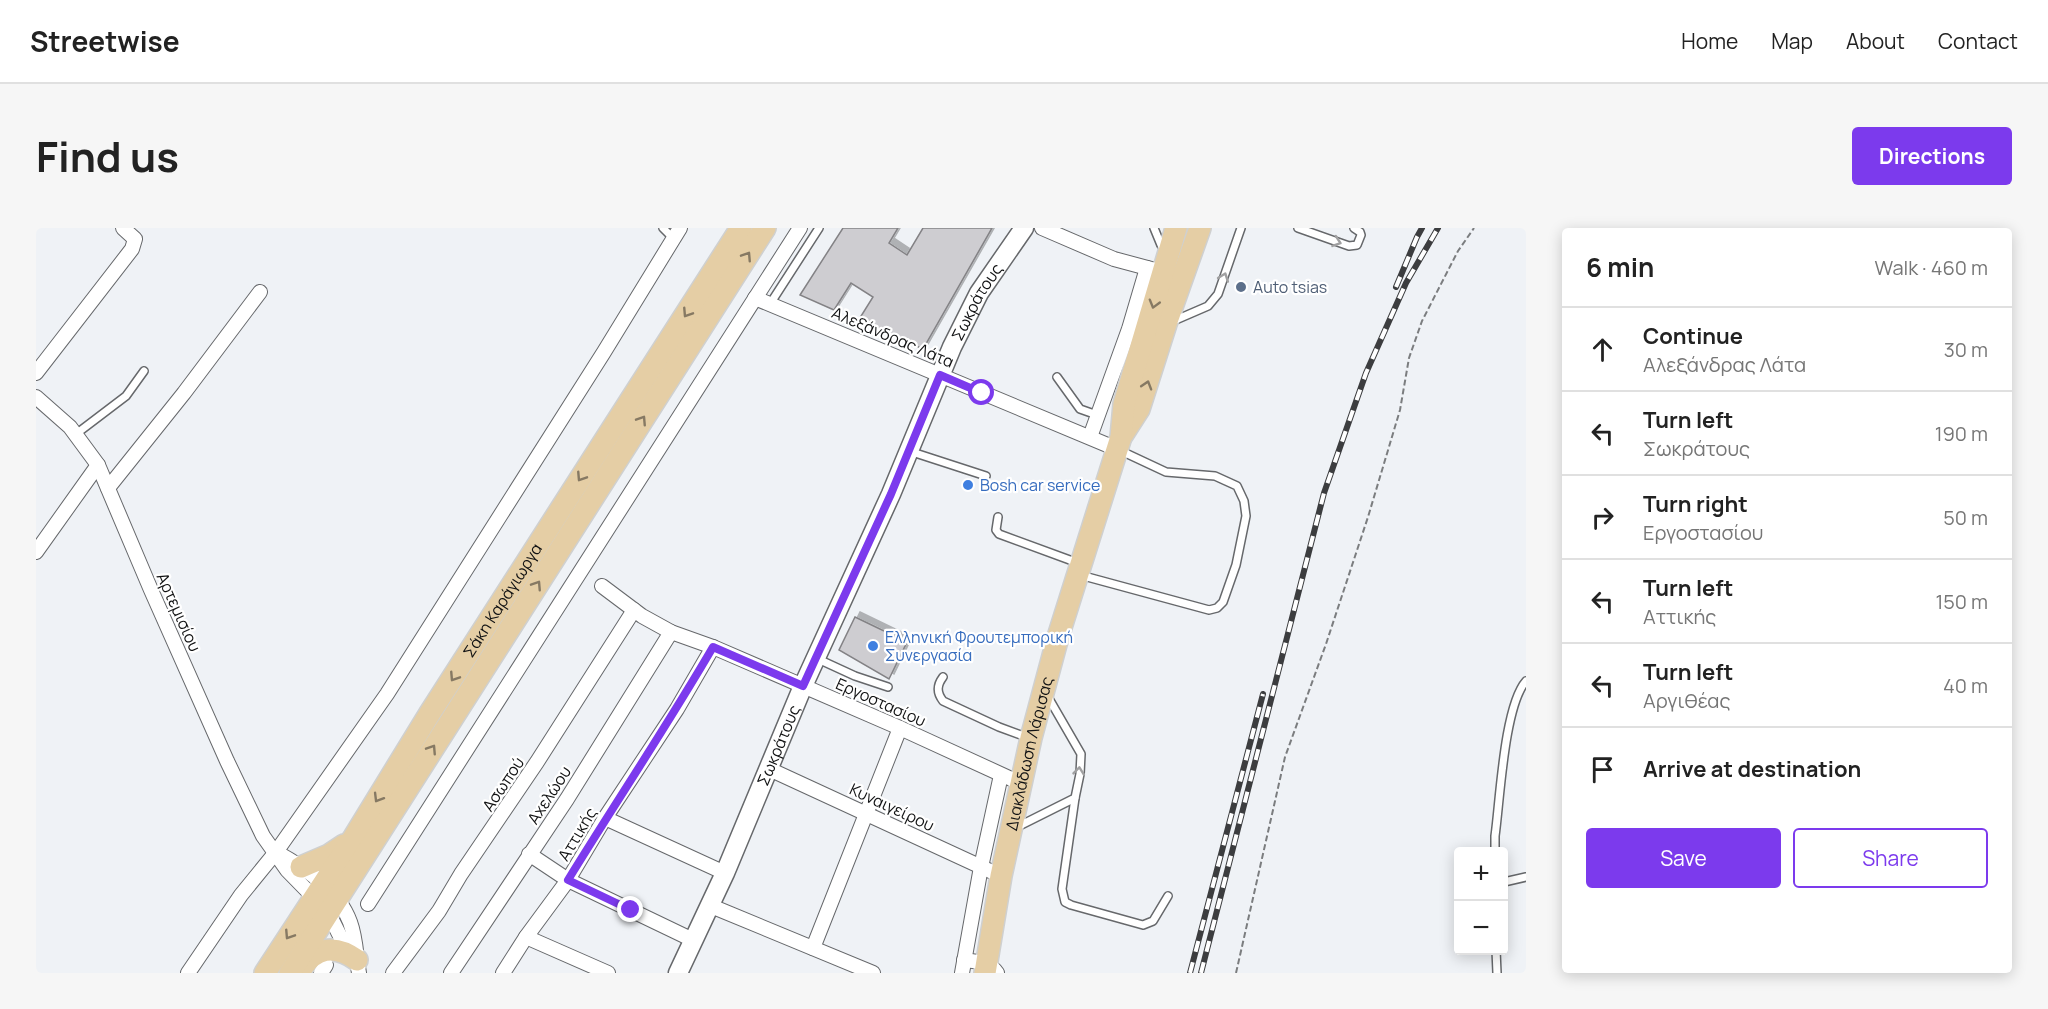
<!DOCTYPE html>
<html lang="en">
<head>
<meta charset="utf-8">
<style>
  :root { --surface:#fff; --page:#f6f6f6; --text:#222; --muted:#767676; --line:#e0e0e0; --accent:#7c3aed }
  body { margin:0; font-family:Manrope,sans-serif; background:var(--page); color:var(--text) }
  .controls { position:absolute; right:18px; bottom:18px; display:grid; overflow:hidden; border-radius:6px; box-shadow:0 3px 15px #0003 }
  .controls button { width:54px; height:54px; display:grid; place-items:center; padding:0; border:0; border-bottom:2px solid var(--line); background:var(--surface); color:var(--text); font:30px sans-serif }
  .stop { position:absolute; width:18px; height:18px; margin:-14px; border:4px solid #7c3aed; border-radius:50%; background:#fff }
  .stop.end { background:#7c3aed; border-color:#fff; box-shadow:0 2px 6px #0008 }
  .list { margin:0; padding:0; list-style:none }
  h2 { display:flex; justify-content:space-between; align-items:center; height:78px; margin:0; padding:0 24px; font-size:26px }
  h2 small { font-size:20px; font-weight:400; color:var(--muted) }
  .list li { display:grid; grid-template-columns:39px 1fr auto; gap:18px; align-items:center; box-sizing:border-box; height:84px; padding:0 24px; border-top:2px solid var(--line) }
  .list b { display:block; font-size:22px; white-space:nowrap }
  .list p { margin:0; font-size:20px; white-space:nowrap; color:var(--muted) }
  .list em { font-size:20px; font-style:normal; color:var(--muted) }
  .actions { display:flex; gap:12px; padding:18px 24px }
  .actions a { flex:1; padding:14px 0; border:2px solid var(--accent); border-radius:6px; text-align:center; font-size:21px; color:var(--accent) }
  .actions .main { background:var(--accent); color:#fff }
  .icon { flex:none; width:33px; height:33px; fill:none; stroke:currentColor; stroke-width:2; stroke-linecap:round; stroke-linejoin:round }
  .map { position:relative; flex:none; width:1490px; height:745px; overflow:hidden; border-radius:6px }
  header { display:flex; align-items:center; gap:36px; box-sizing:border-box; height:84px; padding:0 30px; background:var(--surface); border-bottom:2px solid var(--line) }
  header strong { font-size:28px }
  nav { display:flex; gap:33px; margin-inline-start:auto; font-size:21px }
  .intro { display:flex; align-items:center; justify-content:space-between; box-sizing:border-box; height:144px; padding:0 36px }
  h1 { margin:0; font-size:42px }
  .button { padding:15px 27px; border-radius:6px; background:var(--accent); color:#fff; font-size:21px; font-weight:700 }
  main { display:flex; gap:36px; padding:0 36px }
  aside { flex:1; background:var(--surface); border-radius:6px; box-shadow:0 3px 15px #0003 }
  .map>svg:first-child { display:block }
  .building { fill:#cecdd1; stroke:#838285; stroke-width:1.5; filter:url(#shadow) }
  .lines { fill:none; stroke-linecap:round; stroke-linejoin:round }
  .lane-casing { stroke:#66686b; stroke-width:10 }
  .street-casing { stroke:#66686b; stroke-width:16 }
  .secondary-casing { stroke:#66686b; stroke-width:21 }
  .primary-casing { stroke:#cfd0d0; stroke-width:24 }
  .path { stroke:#7b7d7f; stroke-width:2; stroke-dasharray:6 3; stroke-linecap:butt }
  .lane { stroke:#fff; stroke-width:7 }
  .street { stroke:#fff; stroke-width:14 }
  .secondary { stroke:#fff; stroke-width:18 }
  .primary { stroke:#e5cea5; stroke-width:21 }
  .rail-casing { stroke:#3c3d3f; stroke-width:6 }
  .rail { stroke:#fff; stroke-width:4; stroke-dasharray:11; stroke-linecap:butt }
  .oneway { stroke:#a0a0a1 }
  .oneway2 { stroke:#867963 }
  .route { stroke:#7c3aed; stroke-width:8 }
  .service-dot { fill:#5c6f8a; stroke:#fff; stroke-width:2 }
  .shop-dot { fill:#3f7fe0; stroke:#fff; stroke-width:2 }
  .labels { text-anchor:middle; stroke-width:4.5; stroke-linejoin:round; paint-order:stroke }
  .service-label { font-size:16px; fill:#4e5e75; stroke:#fff; text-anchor:start }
  .street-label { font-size:16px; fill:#111213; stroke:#fff }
  .shop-label { font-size:16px; fill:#366cbe; stroke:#fff; text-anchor:start }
</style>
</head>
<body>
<header>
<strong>Streetwise</strong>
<nav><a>Home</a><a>Map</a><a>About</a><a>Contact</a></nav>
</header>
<div class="intro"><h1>Find us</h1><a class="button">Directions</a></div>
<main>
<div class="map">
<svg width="1490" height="745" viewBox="0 0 1490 745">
  <defs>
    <filter id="shadow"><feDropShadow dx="5" dy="-5" stdDeviation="0" flood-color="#0004"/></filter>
  </defs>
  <rect width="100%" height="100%" fill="#eff2f6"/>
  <g class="building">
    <polygon points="807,0 862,0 853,15 871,27 887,0 956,0 887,121 822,93 837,69 815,55 798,82 764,67"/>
    <polygon points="819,389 871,414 853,451 803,422"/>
  </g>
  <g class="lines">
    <defs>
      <g id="lane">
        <polyline points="627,0 637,10"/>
        <polyline points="1118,0 1125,17"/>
        <polyline points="1262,0 1313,18 1321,17 1325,7 1324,4 1318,0"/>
        <polyline points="734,76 783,0"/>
        <polyline points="1135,94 1172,78 1182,66 1205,0"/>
        <polyline points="1021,149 1044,181 1061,187"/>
        <polyline points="40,206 90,168 108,143"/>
        <polyline points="873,223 950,248"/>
        <polyline points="962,289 960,302 963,306 1042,335"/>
        <polyline points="1044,347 1173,382 1181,380 1187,374 1200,337 1210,288 1208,273 1201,258 1179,248 1130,244 1083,222"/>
        <polyline points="782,431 819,448 852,459"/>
        <path d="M907,449C901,457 900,464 907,473L963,499L993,510"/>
        <polyline points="1039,570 1026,661 1029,674 1035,677 1107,697 1117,693 1132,668"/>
        <polyline points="981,599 1039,570 1044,546 1045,526 1012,469"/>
        <path d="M1459,624V608C1464,573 1468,478 1490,453"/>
        <polyline points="1468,654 1490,649"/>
        <polyline points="1460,722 1461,745"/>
      </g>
      <g id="street">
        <polyline points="1006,0 1078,31 1119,42"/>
        <polyline points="719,70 1081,221"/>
        <polyline points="0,145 96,21 99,11 87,0"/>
        <polyline points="0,169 34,199 62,237 115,362 191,533 227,608 251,642 292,684 304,708 318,728"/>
        <polyline points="1054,209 1093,101 1111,40"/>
        <polyline points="72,260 148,165 224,64"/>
        <polyline points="0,324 62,237"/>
        <polyline points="566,358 606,388 635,404 677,419 864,500 984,555"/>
        <polyline points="733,541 965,648"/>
        <polyline points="569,590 689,645"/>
        <path d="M240,624C269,640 302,661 314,694C320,710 320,728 323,745"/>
        <polyline points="493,626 532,652 657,712"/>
        <polyline points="332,676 764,0"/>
        <polyline points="675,678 837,745"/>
        <polyline points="490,709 572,745"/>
        <polyline points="777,720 864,500"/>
        <path d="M928,732C941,734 953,733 961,745"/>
        <polyline points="152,745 205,667 240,624 351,466 568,124 644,0"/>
        <polyline points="285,745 290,737"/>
        <polyline points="357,745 403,683 425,646 501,534 598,382"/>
        <polyline points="415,745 531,571 635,404"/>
        <polyline points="467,745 490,709 532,652 569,590 641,481 677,419"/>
        <polyline points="926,745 945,639 965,547"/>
      </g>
      <g id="secondary">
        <path id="s1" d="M642,745L689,645L767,458L855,266L916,119L943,65L988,0"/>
      </g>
      <g id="primary">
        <polyline points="1087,206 1103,181 1130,96 1164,0"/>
        <polyline points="265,639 293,627 308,617"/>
        <path d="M264,743C278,720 298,715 321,732"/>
        <path id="s2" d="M229,745L318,609L394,485L705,0"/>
        <polyline points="254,745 729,0"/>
        <path id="s3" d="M949,745L965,648L995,510L1022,409L1085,209L1088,176L1140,0"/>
      </g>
    </defs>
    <use href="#lane" class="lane-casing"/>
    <use href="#street" class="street-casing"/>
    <use href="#secondary" class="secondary-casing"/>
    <use href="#primary" class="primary-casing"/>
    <polyline class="path" points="1200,745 1249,529 1290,416 1332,289 1364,182 1373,130 1386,93 1422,23 1438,0"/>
    <use href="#lane" class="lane"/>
    <use href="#street" class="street"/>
    <use href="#secondary" class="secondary"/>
    <use href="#primary" class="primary"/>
    <defs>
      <g id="rail">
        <polyline points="1360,59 1381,9 1386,0"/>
        <polyline points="1154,745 1227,466"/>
        <polyline points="1165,745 1288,265 1330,145 1370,55 1402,0"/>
      </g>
    </defs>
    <use href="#rail" class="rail-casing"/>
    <use href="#rail" class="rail"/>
  </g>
  <defs><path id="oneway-chevron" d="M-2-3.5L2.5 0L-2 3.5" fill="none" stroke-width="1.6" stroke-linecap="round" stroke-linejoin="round" transform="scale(1.5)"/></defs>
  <g class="oneway">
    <use href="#oneway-chevron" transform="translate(1301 14) rotate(19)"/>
    <use href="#oneway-chevron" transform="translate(1188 49) rotate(-70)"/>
    <use href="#oneway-chevron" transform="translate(1043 543) rotate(-84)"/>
  </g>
  <g class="oneway2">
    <use href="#oneway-chevron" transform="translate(711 28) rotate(-57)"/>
    <use href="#oneway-chevron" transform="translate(1118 76) rotate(106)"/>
    <use href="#oneway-chevron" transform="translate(651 85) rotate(123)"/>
    <use href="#oneway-chevron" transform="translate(1111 157) rotate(-73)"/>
    <use href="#oneway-chevron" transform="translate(606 192) rotate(-57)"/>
    <use href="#oneway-chevron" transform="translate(545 249) rotate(123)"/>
    <use href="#oneway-chevron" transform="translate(501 357) rotate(-57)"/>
    <use href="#oneway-chevron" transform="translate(418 449) rotate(123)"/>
    <use href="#oneway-chevron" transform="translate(396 521) rotate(-57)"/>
    <use href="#oneway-chevron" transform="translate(342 570) rotate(121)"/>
    <use href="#oneway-chevron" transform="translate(253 707) rotate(123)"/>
  </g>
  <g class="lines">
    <path class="route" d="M595,682L532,652C580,574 631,498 677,419L767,458L855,266L904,147L946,165"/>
  </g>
  <circle class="service-dot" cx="1205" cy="59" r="6"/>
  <g class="shop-dot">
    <circle cx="932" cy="257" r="6"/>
    <circle cx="837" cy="418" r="6"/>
  </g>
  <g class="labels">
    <g class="service-label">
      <text x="1217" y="65">Auto tsias</text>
    </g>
    <g class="street-label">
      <text dy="6" stroke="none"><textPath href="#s1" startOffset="735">Σωκράτους</textPath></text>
      <text transform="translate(857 109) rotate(23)" y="6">Αλεξάνδρας Λάτα</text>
      <text dy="6" stroke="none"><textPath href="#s2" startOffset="442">Σάκη Καράγιωργα</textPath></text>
      <text transform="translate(143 384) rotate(66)" y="6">Αρτεμισίου</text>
      <text transform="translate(845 474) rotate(24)" y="6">Εργοστασίου</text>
      <text dy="6" stroke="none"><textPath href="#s1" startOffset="249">Σωκράτους</textPath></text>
      <text dy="6" stroke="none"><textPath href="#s3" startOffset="224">Διακλάδωση Λάρισας</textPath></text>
      <text transform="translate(467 556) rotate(-56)" y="6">Ασωπού</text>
      <text transform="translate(513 567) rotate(-57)" y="6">Αχελώου</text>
      <text transform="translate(856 579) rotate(25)" y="6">Κυναιγείρου</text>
      <text transform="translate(541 606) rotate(-59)" y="6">Αττικής</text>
    </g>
    <g class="shop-label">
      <text x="944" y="263">Bosh car service</text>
      <text x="849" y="415">Ελληνική Φρουτεμπορική<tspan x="849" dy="18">Συνεργασία</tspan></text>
    </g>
  </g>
</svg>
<div class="controls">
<button>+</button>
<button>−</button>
</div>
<div class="stop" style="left:946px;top:165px"></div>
<div class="stop end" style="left:595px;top:682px"></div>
</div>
<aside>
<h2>6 min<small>Walk · 460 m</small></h2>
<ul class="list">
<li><svg class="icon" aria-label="ahead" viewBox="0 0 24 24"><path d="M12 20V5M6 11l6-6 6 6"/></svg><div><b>Continue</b><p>Αλεξάνδρας Λάτα</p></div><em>30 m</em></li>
<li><svg class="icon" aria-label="left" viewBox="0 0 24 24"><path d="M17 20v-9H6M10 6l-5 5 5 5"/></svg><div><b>Turn left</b><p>Σωκράτους</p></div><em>190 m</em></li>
<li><svg class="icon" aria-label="right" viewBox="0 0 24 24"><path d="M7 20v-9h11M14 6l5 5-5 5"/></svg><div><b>Turn right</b><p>Εργοστασίου</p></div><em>50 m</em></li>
<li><svg class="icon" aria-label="left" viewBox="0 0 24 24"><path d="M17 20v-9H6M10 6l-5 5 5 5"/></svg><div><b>Turn left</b><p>Αττικής</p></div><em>150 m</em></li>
<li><svg class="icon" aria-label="left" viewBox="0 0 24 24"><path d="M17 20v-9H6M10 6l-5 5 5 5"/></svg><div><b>Turn left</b><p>Αργιθέας</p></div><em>40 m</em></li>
<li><svg class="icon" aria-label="arrive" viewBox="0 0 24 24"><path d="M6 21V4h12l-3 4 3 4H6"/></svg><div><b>Arrive at destination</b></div></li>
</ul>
<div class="actions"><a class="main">Save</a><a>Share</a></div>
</aside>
</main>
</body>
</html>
